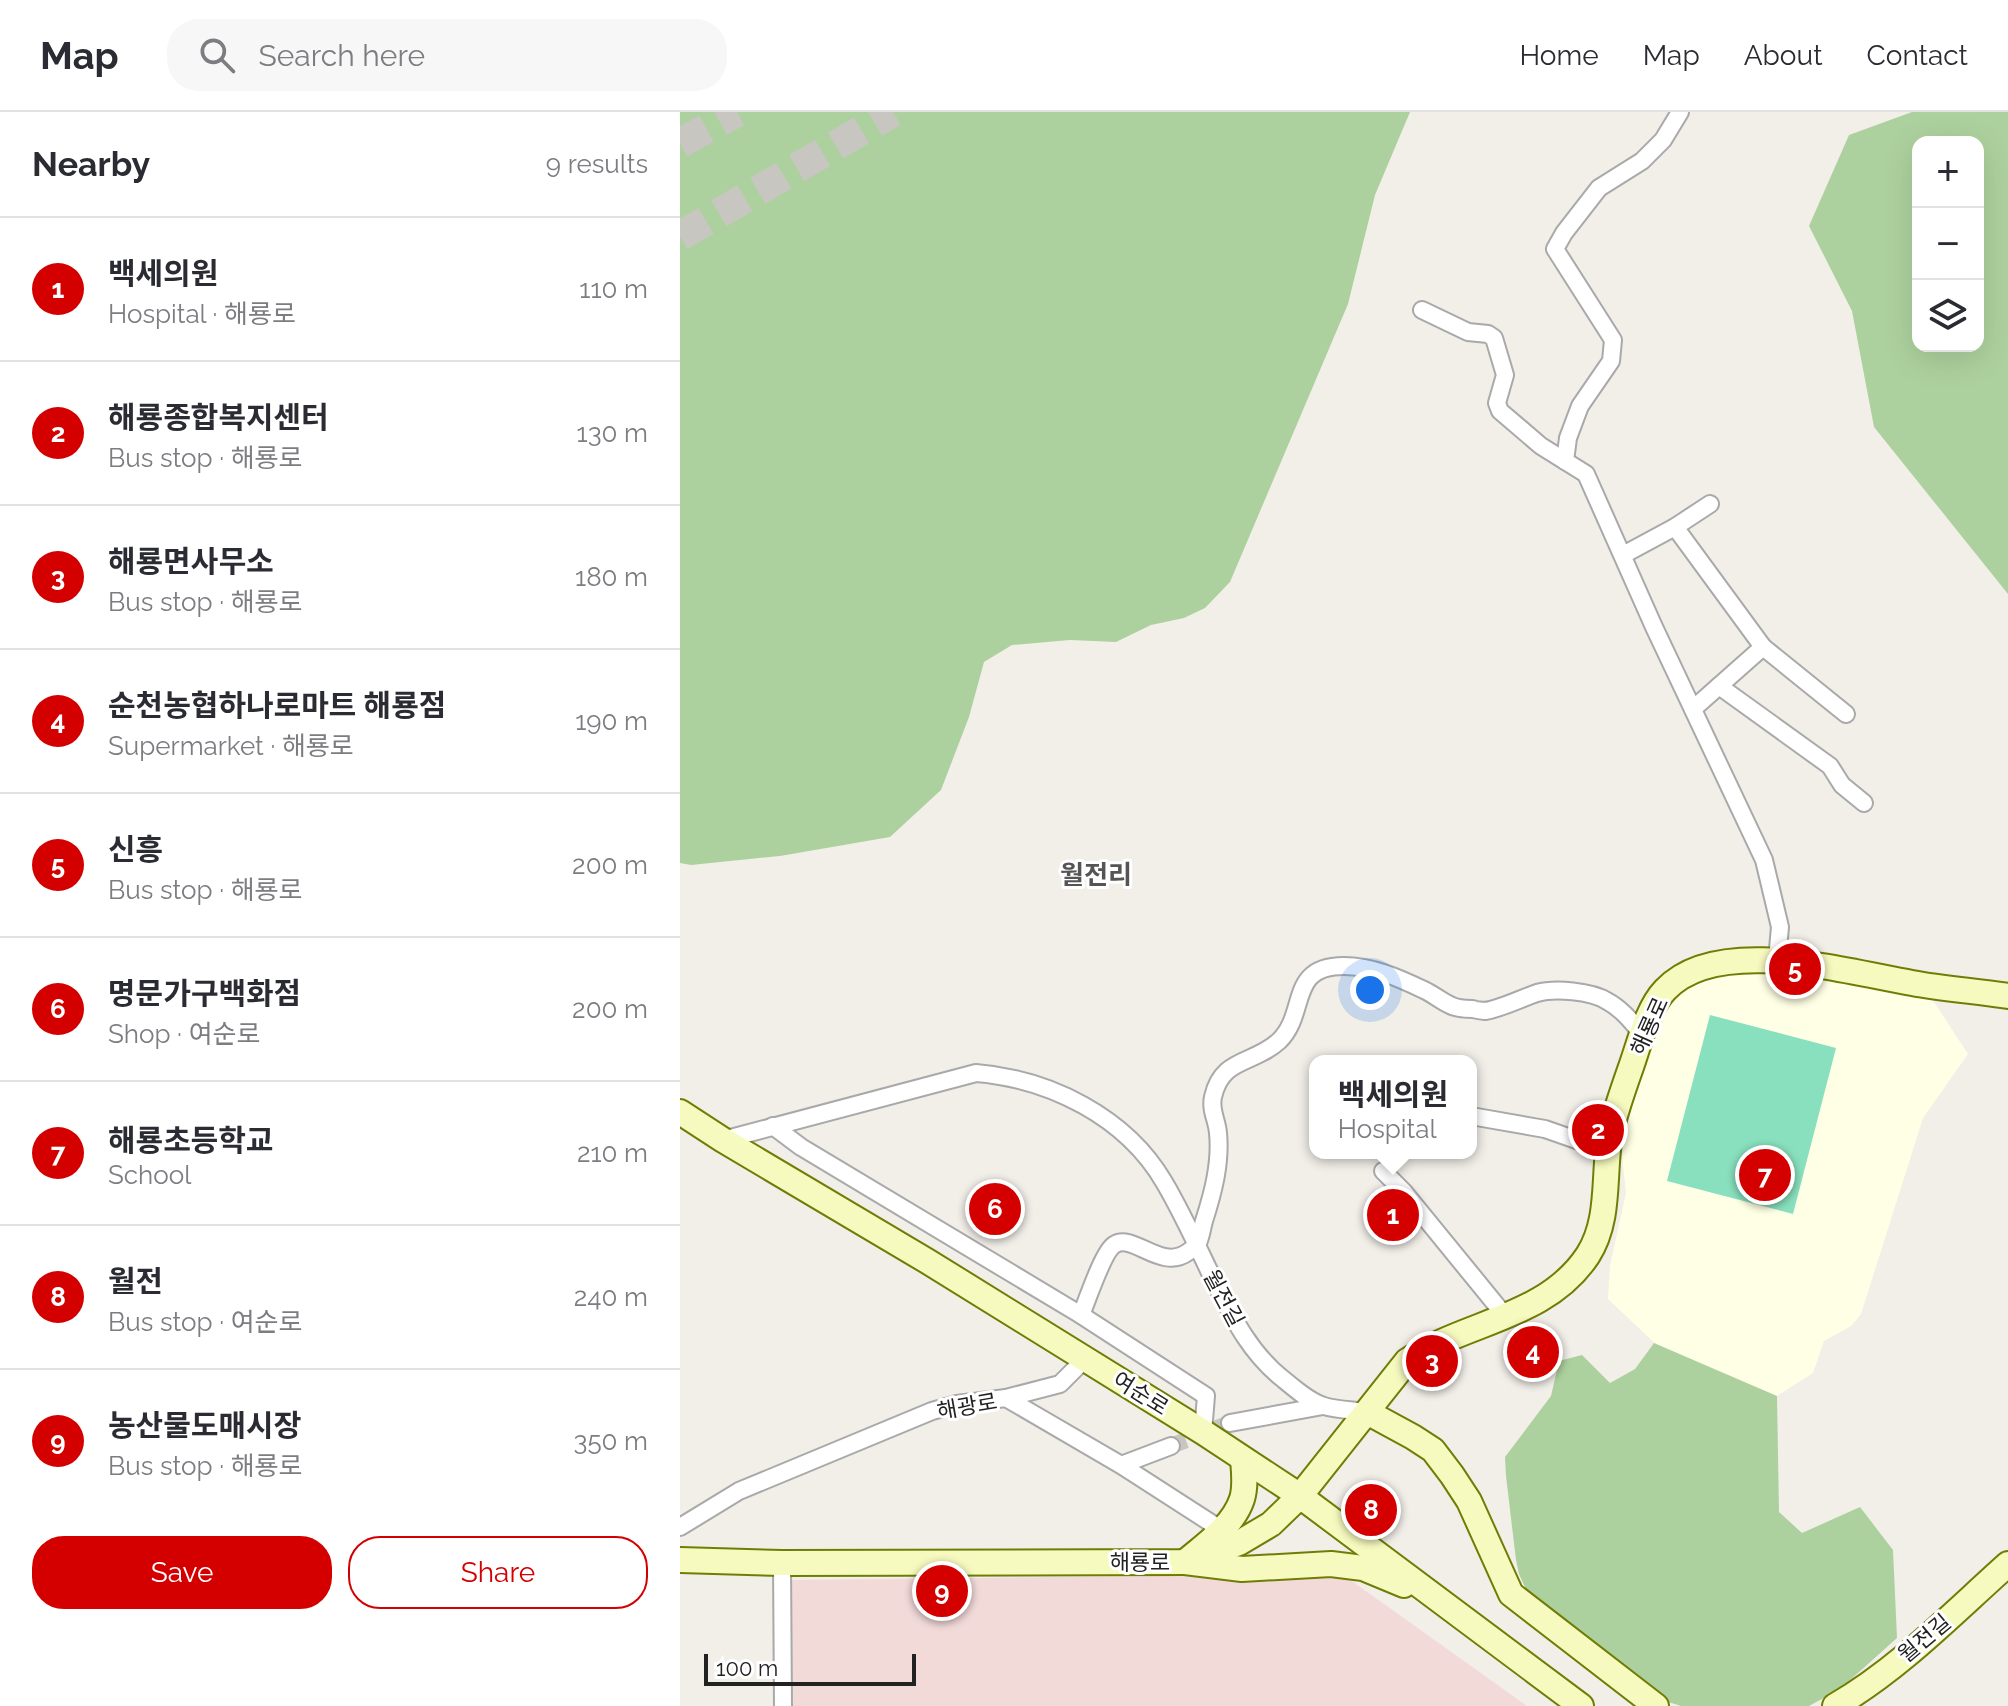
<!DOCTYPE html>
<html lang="en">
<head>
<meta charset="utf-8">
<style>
  :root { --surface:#fff; --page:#f7f7f7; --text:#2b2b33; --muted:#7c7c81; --line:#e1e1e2; --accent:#d40000 }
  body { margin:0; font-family:Raleway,"Noto Sans KR",sans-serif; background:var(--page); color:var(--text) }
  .controls { position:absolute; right:24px; top:24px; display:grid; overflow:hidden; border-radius:16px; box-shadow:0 8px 32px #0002 }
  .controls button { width:72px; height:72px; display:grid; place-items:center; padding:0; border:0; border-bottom:2px solid var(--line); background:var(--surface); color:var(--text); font:40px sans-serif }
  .scale { position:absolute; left:24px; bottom:20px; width:212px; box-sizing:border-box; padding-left:8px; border:4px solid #222; border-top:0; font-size:22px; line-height:28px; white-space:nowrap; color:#222; -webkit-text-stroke:6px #fff; paint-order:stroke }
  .you { position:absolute; left:690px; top:878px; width:28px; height:28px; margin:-20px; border:6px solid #fff; border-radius:50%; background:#1a73e8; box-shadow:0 0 0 12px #1a73e833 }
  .badge { display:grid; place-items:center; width:52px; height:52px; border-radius:50%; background:var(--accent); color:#fff; font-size:26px; font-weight:700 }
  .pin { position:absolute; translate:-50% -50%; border:4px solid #fff; box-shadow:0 2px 8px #0006 }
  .popup { position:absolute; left:629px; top:943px; width:168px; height:104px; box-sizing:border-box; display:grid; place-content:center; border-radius:16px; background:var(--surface); filter:drop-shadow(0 2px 6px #0005); font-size:26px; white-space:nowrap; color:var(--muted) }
  .popup b { font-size:30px; color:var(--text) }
  .popup::after { content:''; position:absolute; left:50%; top:100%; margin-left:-16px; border:16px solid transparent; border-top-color:var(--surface) }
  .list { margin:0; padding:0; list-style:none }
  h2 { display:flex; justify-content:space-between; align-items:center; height:104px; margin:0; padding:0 32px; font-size:34px }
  h2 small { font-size:26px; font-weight:400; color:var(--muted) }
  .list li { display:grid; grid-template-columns:52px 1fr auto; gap:24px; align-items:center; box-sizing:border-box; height:144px; padding:0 32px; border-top:2px solid var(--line) }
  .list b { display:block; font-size:30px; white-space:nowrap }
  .list p { margin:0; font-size:26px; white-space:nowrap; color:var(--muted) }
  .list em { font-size:26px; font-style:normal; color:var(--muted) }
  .actions { display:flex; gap:16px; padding:24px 32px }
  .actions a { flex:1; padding:18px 0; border:2px solid var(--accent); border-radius:32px; text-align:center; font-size:28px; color:var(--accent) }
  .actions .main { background:var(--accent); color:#fff }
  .icon { flex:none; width:44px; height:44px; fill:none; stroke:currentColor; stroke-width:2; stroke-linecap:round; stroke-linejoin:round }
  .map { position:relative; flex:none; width:1328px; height:1594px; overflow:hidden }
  header { display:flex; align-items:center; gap:48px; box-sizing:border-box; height:112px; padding:0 40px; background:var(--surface); border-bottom:2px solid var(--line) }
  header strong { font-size:38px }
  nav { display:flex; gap:44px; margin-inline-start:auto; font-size:28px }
  .search { width:560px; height:72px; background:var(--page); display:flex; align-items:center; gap:20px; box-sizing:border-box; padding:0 28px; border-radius:32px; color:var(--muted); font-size:30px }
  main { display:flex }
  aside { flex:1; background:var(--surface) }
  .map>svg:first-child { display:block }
  .commercial { fill:#f2dad9 }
  .education { fill:#ffffe5 }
  .forest { fill:#add19e; fill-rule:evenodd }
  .pitch { fill:#88e0be }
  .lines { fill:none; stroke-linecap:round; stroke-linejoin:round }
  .street-tunnel { stroke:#c8c6c1; stroke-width:16; stroke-dasharray:16 8; stroke-linecap:butt }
  .highway-tunnel { stroke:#c8c6c1; stroke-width:30; stroke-dasharray:30 15; stroke-linecap:butt }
  .street-casing { stroke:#a9a9a9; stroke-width:20 }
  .secondary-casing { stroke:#707d05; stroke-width:28 }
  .street { stroke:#fff; stroke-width:16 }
  .secondary { stroke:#f7fabf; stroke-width:24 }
  .labels { text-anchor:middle; stroke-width:6; stroke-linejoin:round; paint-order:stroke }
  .street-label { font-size:22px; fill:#222; stroke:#fff }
  .quarter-label { font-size:26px; font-weight:bold; fill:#555; stroke:#fff }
</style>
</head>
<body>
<header>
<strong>Map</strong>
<div class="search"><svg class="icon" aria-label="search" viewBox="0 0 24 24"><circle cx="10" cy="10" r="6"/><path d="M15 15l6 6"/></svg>Search here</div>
<nav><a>Home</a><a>Map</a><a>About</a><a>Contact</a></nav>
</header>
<main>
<aside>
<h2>Nearby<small>9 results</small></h2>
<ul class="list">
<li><span class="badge">1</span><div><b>백세의원</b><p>Hospital · 해룡로</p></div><em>110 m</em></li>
<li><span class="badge">2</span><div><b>해룡종합복지센터</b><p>Bus stop · 해룡로</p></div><em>130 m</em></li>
<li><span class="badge">3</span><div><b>해룡면사무소</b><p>Bus stop · 해룡로</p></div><em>180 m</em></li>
<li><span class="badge">4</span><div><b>순천농협하나로마트 해룡점</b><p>Supermarket · 해룡로</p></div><em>190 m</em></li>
<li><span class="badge">5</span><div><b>신흥</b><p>Bus stop · 해룡로</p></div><em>200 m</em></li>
<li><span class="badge">6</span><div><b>명문가구백화점</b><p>Shop · 여순로</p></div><em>200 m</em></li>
<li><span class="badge">7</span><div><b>해룡초등학교</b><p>School</p></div><em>210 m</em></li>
<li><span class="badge">8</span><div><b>월전</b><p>Bus stop · 여순로</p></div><em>240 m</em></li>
<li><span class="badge">9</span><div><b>농산물도매시장</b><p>Bus stop · 해룡로</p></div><em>350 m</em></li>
</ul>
<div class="actions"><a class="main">Save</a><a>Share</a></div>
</aside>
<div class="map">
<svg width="1328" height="1594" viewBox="0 0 1328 1594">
  <rect width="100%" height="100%" fill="#f2efe9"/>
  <polygon class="commercial" points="662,1462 847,1594 113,1594 109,1468"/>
  <polygon class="education" points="1074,857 1145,864 1252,887 1288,942 1243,1006 1181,1202 1171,1214 1144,1229 1133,1261 1097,1284 980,1236 928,1187 930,1154 946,1081 942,1044 945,1017 952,988 984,895 1005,875 1031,866"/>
  <g class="forest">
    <polygon points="0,0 730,0 695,83 668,192 550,470 525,496 504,506 471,513 436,530 390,528 332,533 304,550 289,605 261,678 210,725 100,744 11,753 0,751"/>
    <path d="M1232,0H1328V482L1194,315L1172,199L1129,114L1169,23ZM1238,30H1298V234H1238Z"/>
    <polygon points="974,1231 1097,1284 1099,1400 1122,1421 1180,1395 1213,1438 1217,1526 1160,1577 1129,1594 1001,1594 979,1587 850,1486 839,1462 836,1448 826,1364 825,1345 871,1284 879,1249 902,1243 930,1271 955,1257"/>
  </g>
  <polygon class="pitch" points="1030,903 1156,936 1113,1102 987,1069"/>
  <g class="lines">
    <polyline class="street-tunnel" points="491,1334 550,1311"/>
    <g class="highway-tunnel">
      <polyline points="0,31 57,0"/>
      <polyline points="0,124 213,0"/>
    </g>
    <defs>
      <g id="street">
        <polyline points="742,198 788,220 808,222 814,226 825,263 817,291 820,299 861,334 906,362 974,515 1084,748 1100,815 1097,848"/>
        <polyline points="885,349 888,326 900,294 931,249 933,228 875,137 884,121 919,76 962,49 983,28 1000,0"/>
        <polyline points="995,415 1083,535 1013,597"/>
        <polyline points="943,443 995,415 1030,392"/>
        <polyline points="1083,535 1166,602"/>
        <polyline points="1039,574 1150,654 1162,673 1184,691"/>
        <polyline points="791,1004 865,1017 928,1039"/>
        <polyline points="93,1014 121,1035 401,1203 526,1284 523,1320"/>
        <path d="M43,1028L296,961C370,967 446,1005 484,1070C503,1102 518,1136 534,1169C553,1206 570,1241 603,1267C615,1277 630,1290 644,1294C657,1298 673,1298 687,1300"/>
        <polyline points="703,1059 724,1080 826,1205"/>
        <path d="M401,1203C407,1189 423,1140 434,1133C453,1120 481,1160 508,1140C511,1138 515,1135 517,1133C521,1126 522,1116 524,1109C533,1081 541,1051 538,1021C537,1008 530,998 533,985C542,945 573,953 599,929C628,901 607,854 664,854C692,854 719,866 744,878C753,882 761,889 770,893C777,897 786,897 793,897C794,898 805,899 805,899C820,897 842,886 857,881C875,876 911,879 927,889C942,897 952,910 962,922"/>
        <polyline points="326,1286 380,1272 405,1247"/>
        <polyline points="550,1311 643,1294"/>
        <polyline points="441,1353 491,1334"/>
        <polyline points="0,1415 59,1379 252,1299 277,1292 326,1286 441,1353 548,1422"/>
        <polyline points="102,1451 103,1594"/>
      </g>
      <g id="secondary">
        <polyline points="0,1000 43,1028 247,1149 523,1320 620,1384 901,1594"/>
        <polyline points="687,1300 733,1325 753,1338 772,1363 789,1389 831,1482 976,1594"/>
        <path d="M563,1347C564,1360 566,1374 562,1387C553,1414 526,1432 505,1450L562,1457L651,1452L683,1456L724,1473"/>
        <path d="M0,1448L102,1451L505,1450L559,1431L591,1412L620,1384L727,1249C785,1209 866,1207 908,1143C934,1102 920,1051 934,1007C939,989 945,972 951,955C960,930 967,897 985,878C1037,822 1167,860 1232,871C1264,877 1296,879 1328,884"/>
        <path d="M1155,1594C1219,1557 1273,1501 1328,1452"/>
      </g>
    </defs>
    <use href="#street" class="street-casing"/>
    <use href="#secondary" class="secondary-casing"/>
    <use href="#street" class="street"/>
    <use href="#secondary" class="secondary"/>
  </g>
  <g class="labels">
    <g class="street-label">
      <text transform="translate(969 914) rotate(-66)" y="8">해룡로</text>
      <text transform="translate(544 1186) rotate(62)" y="8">월전길</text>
      <text transform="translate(461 1281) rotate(32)" y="8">여순로</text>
      <text transform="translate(287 1294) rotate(-10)" y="8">해광로</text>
      <text x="460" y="1458">해룡로</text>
      <text transform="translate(1244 1526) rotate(-40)" y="8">월전길</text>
    </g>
    <g class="quarter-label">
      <text x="416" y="772">월전리</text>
    </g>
  </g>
</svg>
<div class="controls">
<button>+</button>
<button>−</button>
<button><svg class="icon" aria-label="layers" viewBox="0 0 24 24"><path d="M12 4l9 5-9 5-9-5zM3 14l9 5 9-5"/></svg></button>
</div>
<div class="scale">100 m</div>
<div class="you"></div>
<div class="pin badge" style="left:713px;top:1103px">1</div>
<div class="popup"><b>백세의원</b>Hospital</div>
<div class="pin badge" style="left:918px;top:1018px">2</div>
<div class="pin badge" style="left:752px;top:1249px">3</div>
<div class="pin badge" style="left:853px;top:1240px">4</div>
<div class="pin badge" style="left:1115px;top:857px">5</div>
<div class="pin badge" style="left:315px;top:1097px">6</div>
<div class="pin badge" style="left:1085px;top:1063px">7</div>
<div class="pin badge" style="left:691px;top:1398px">8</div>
<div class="pin badge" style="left:262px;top:1479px">9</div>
</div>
</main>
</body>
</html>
